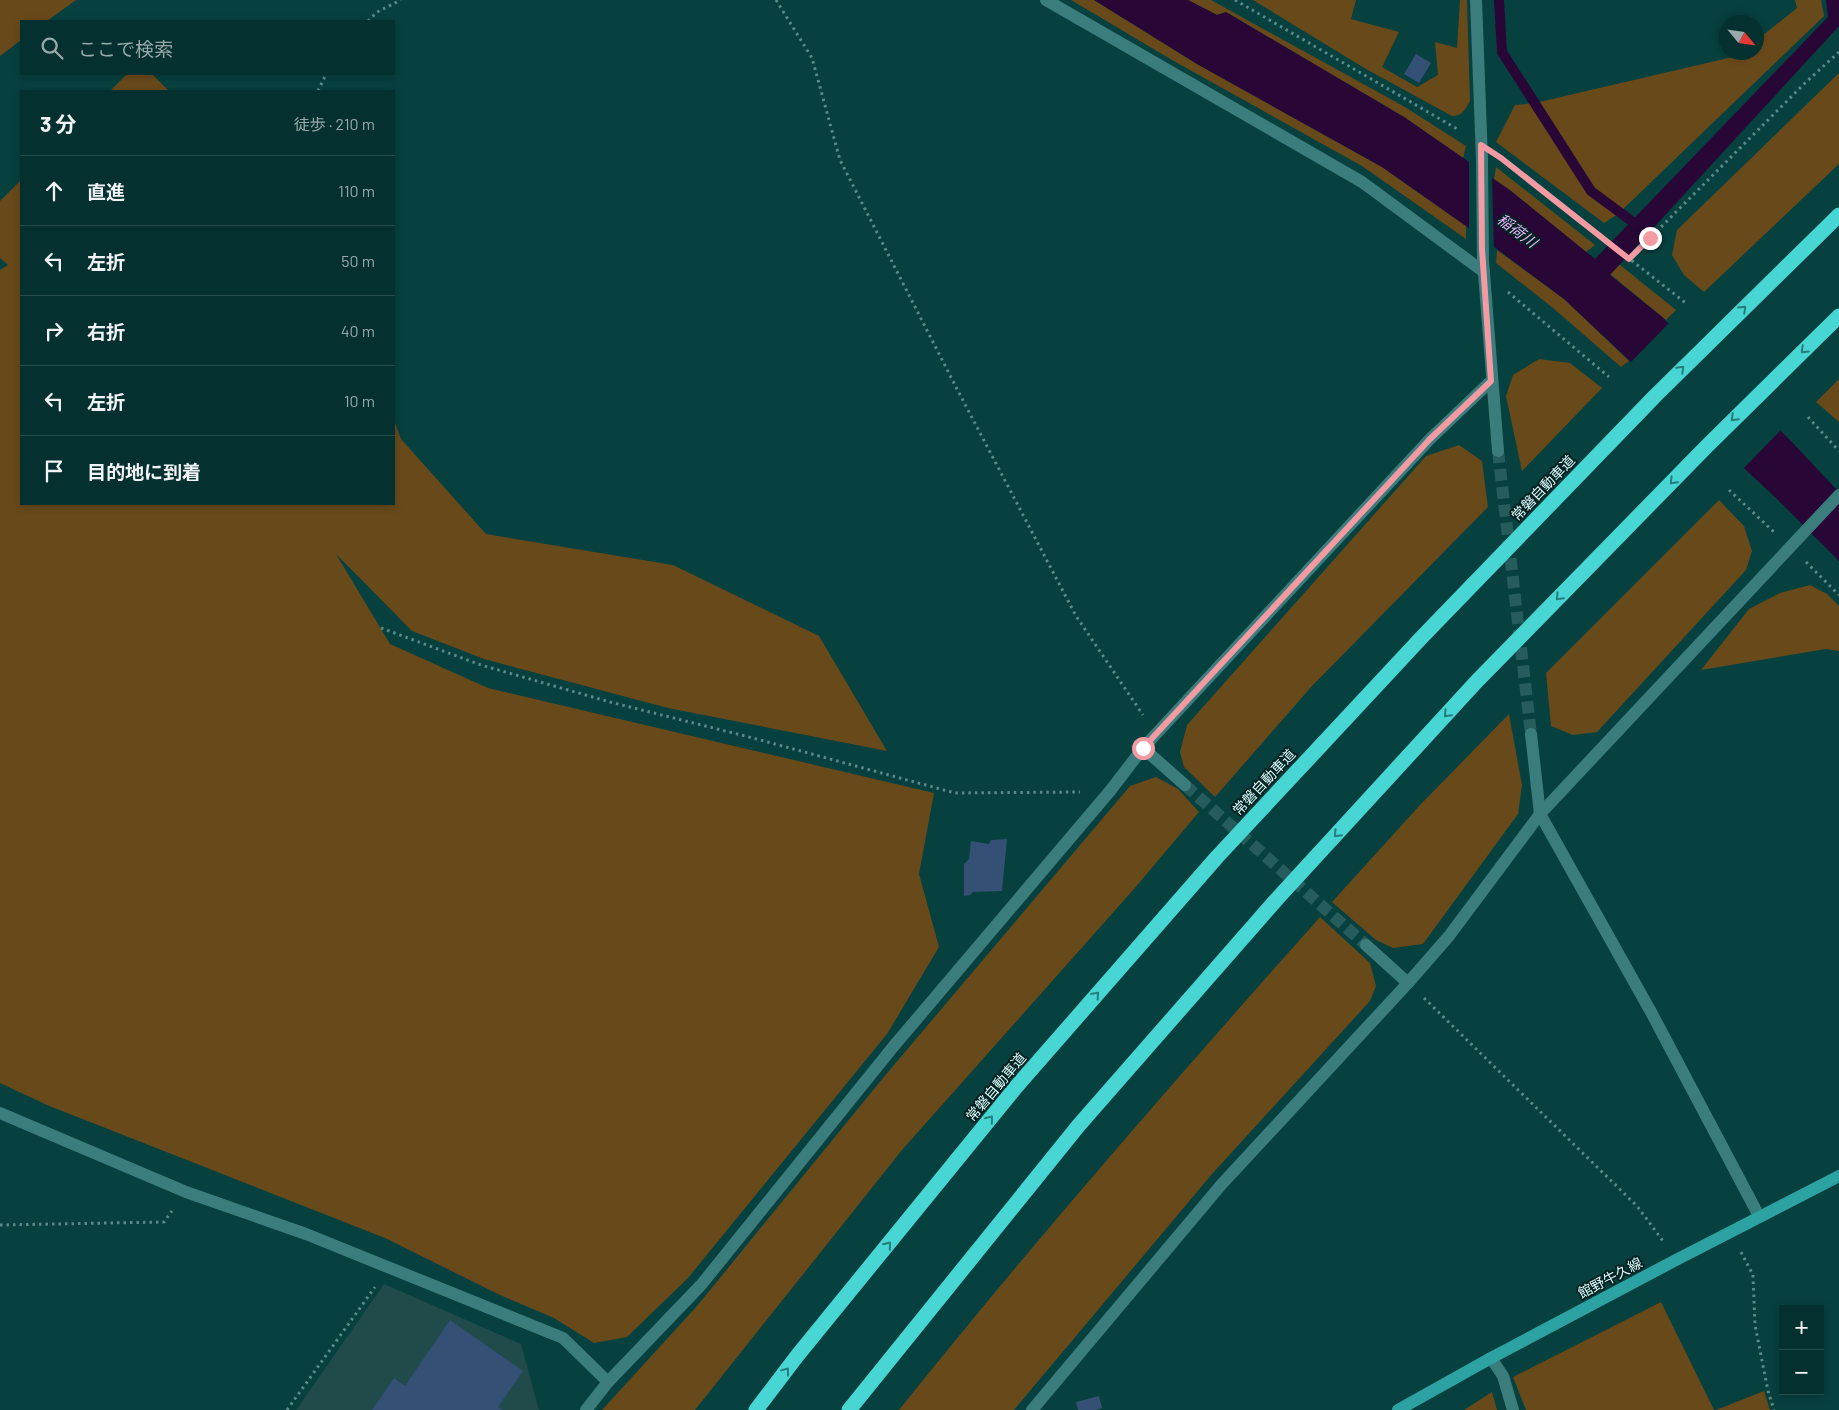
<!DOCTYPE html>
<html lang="ja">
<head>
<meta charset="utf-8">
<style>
  :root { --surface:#04302f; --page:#123c3b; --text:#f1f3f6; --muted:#97a9aa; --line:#254b4b }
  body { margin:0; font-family:Barlow,"Noto Sans JP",sans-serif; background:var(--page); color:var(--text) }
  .controls { position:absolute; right:15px; bottom:15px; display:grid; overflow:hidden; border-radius:0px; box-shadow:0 2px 8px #0003 }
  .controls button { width:45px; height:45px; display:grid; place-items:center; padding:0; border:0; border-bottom:1px solid var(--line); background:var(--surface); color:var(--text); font:25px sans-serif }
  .compass { position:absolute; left:1719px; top:15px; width:45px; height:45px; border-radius:50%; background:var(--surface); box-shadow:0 2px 8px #0003; rotate:119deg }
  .stop { position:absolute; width:15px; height:15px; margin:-11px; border:4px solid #f49aa2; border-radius:50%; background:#fff }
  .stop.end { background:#f49aa2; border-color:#fff; box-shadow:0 1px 5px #0008 }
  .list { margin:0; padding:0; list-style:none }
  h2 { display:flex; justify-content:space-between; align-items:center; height:65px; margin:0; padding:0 20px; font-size:21px }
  h2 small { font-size:16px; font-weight:400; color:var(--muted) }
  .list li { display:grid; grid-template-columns:32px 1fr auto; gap:15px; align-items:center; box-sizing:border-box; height:70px; padding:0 20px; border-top:1px solid var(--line) }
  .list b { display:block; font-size:19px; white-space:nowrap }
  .list em { font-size:16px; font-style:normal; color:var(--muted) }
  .icon { flex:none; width:28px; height:28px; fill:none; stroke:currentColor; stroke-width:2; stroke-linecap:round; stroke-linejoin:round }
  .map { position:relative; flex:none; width:1839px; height:1410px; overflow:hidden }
  .search { position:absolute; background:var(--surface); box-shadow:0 2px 8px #0003; left:20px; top:20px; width:375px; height:55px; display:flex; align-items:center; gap:12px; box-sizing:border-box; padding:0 18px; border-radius:0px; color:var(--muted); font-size:19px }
  .panel { position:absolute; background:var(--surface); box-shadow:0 2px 8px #0003; left:20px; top:90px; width:375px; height:415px; border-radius:0px }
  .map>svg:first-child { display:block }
  .built { fill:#214b4b }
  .green { fill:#68491a }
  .water { fill:#280736 }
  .pier { fill:#06403f }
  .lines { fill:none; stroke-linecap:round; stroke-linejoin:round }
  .stream { stroke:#280736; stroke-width:10 }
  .building { fill:#345074 }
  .street-tunnel { stroke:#265c5b; stroke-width:12; stroke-dasharray:12 6; stroke-linecap:butt }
  .path { stroke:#598988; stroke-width:3; stroke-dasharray:2.5 4; stroke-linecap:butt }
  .street { stroke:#3b7d7c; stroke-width:12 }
  .secondary { stroke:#2ca3a2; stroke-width:12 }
  .highway { stroke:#48d6d4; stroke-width:15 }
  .oneway { stroke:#277c7c }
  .route { stroke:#f49aa2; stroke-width:6 }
  .labels { text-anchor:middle; stroke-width:4; stroke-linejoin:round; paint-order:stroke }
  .street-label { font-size:14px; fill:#dafbfa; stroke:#062323 }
  .water-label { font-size:15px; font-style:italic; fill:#e7b8fe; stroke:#062323 }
</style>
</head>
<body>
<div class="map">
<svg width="1839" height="1410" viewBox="0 0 1839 1410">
  <rect width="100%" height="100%" fill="#06403f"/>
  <polygon class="built" points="384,1284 521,1344 539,1410 296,1410"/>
  <g class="green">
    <polygon points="0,0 76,0 47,21 21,21 21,40 0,56"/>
    <polygon points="1071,0 1094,0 1197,64 1382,167 1466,226 1466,239 1362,166 1172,60"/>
    <polygon points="1188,0 1211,0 1405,107 1466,146 1463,158 1404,117 1226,12 1217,15"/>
    <path d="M1253,0H1356L1351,19L1399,32L1382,67L1417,87L1438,75L1435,42L1457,48L1460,0H1467L1470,101C1465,110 1462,116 1452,116L1366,69Z"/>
    <polygon points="1795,0 1821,0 1824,16 1618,214 1604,223 1496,142 1515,105 1535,103 1737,56 1741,53 1756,52 1757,40 1797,8"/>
    <polygon points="1839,73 1839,164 1704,292 1684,275 1672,255 1677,230"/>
    <polygon points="127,74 152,74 169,91 110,91"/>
    <polygon points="1496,167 1595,245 1586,252 1511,191 1494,179"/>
    <polygon points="21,180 21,504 394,504 394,420 401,439 486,534 673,565 819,636 887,751 668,708 484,659 412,631 336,554 390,644 488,688 934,793 919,874 939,947 887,1034 688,1278 627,1337 594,1343 554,1318 500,1295 385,1238 47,1105 0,1083 0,270 8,265 0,258 0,201"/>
    <polygon points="1497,250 1564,299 1629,361 1621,367 1553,308 1496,263"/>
    <polygon points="1614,260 1676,310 1666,320 1605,270"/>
    <polygon points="1539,359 1570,363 1602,388 1522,471 1506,396 1513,375"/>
    <polygon points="1839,379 1839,422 1816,402"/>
    <polygon points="1459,445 1482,461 1488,507 1312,686 1215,797 1184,767 1180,752 1187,725 1426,456"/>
    <polygon points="1719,500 1744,526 1752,551 1746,570 1597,732 1573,735 1551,726 1546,673"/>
    <polygon points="1810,585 1827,594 1839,606 1839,651 1826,649 1701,670 1749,609 1780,593"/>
    <polygon points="1509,714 1522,785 1518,814 1423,944 1393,948 1376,940 1332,902 1420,805"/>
    <polygon points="1156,777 1178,789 1199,812 1134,889 902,1150 695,1410 602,1410 697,1306 883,1078 1130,786"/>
    <path d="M1320,917L1370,963L1376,986L1370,1001L1212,1174L1014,1410H899C1034,1241 1176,1079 1320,917Z"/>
    <polygon points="1661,1302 1714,1410 1526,1410 1513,1377"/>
    <polygon points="1764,1391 1770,1410 1716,1410"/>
    <polygon points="1492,1392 1497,1410 1464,1410"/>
  </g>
  <polygon class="water" points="1094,0 1188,0 1217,15 1226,12 1404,117 1511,191 1595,259 1828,17 1826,0 1839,0 1839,26 1610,275 1661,316 1788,438 1839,492 1839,561 1777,499 1564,299 1466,226 1382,167 1197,64"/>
  <g class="pier">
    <polygon points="1469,158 1492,175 1494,251 1469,231"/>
    <polygon points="1671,321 1782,429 1742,470 1629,364"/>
  </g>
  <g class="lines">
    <polyline class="stream" points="1499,0 1502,52 1591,191 1637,225"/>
  </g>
  <g class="building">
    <polygon points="1416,54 1431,63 1419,83 1404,74"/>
    <polygon points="1007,839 1002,891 973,892 970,895 964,896 964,864 969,859 971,841 989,844 991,840"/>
    <polygon points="450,1320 523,1371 498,1407 503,1410 372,1410 394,1378 405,1386"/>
    <polygon points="1099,1396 1102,1408 1096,1410 1078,1410 1076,1402"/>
  </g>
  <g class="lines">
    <g class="street-tunnel">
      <polyline points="1498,451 1531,734"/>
      <polyline points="1185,785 1366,945"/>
    </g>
    <g class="path">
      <polyline points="776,0 812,58 840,160 957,389 1076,616 1143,715"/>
      <polyline points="1235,0 1459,130"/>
      <polyline points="368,21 377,12 401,0"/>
      <polyline points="318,91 326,74"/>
      <polyline points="1504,160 1687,304"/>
      <polyline points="1629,259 1805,83 1839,52"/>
      <polyline points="1508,292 1609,377"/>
      <polyline points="1808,417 1839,451"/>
      <polyline points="1729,490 1774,532"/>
      <polyline points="1806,562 1839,595"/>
      <polyline points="381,628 481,665 610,702 753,738 955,793 1080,792"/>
      <polyline points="1424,998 1637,1206 1663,1241"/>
      <polyline points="0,1225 164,1222 172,1211"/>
      <polyline points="1741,1252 1753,1275 1755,1325 1768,1391 1774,1410"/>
      <polyline points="287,1410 375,1287"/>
    </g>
    <g class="street">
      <polyline points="1046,0 1362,182 1484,272"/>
      <polyline points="1476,0 1482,160 1483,261 1498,451"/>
      <polyline points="1531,734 1540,814 1651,1012 1759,1216"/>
      <polyline points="1143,748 1185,785"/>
      <polyline points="1366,945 1408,983"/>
      <polyline points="0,1113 186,1192 306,1234 563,1338 608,1382"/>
      <polyline points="1491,1358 1503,1376 1513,1410"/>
      <polyline points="586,1410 608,1382 701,1285 893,1047 1110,791 1143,748 1430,439 1491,381"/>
      <polyline points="1032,1410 1221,1185 1408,983 1449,936 1540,814 1839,495"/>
    </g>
    <polyline class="secondary" points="1398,1410 1491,1358 1674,1261 1839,1176"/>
    <g class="highway">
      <polyline points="756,1410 797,1356 1016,1087 1217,857 1422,637 1655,396 1839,215"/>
      <polyline points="849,1410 1079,1125 1276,900 1477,681 1707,446 1839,316"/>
    </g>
  </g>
  <defs><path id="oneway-chevron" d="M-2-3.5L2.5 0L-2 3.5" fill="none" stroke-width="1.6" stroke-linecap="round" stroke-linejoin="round" transform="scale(1.25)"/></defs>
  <g class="oneway">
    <use href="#oneway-chevron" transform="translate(1743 309) rotate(-44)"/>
    <use href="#oneway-chevron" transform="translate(1804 350) rotate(136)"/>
    <use href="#oneway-chevron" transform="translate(1681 369) rotate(-45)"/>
    <use href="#oneway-chevron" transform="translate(1734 418) rotate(135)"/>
    <use href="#oneway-chevron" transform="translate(1673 481) rotate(134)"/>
    <use href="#oneway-chevron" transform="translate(1559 597) rotate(134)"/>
    <use href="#oneway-chevron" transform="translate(1447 714) rotate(133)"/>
    <use href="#oneway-chevron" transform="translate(1337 834) rotate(133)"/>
    <use href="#oneway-chevron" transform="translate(1096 995) rotate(-49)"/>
    <use href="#oneway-chevron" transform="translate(990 1119) rotate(-51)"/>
    <use href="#oneway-chevron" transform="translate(888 1245) rotate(-51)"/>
    <use href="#oneway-chevron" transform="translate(786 1371) rotate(-53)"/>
  </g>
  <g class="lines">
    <polyline class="route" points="1143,748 1430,439 1491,381 1482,249 1481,145 1501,158 1629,259 1650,238"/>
  </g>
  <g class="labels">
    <g class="street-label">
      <text transform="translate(1543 488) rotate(-46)" y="5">常磐自動車道</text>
      <text transform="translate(1264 782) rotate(-47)" y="5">常磐自動車道</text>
      <text transform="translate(996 1087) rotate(-50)" y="5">常磐自動車道</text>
      <text transform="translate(1610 1278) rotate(-28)" y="5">館野牛久線</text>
    </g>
    <g class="water-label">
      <text transform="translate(1517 231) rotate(37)" y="5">稲荷川</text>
    </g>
  </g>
</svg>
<div class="controls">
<button>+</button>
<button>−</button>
</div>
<svg class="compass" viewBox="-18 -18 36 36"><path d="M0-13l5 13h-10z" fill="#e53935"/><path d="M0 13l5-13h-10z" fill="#97a9aa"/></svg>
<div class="stop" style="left:1143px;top:748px"></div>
<div class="stop end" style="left:1650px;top:238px"></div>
<div class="search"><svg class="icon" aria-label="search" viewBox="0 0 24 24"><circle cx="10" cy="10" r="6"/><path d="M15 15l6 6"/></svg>ここで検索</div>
<section class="panel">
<h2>3 分<small>徒歩 · 210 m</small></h2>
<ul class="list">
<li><svg class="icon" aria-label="ahead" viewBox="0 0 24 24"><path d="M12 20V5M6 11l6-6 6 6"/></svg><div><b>直進</b></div><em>110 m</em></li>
<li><svg class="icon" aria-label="left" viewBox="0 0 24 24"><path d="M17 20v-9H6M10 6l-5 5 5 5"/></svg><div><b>左折</b></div><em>50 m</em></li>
<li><svg class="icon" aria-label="right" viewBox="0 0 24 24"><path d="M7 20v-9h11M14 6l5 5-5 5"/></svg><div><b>右折</b></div><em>40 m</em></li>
<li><svg class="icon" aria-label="left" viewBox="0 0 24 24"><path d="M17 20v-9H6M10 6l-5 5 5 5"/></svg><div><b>左折</b></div><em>10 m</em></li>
<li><svg class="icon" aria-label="arrive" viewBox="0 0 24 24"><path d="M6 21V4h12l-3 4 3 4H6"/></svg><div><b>目的地に到着</b></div></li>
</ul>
</section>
</div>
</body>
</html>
